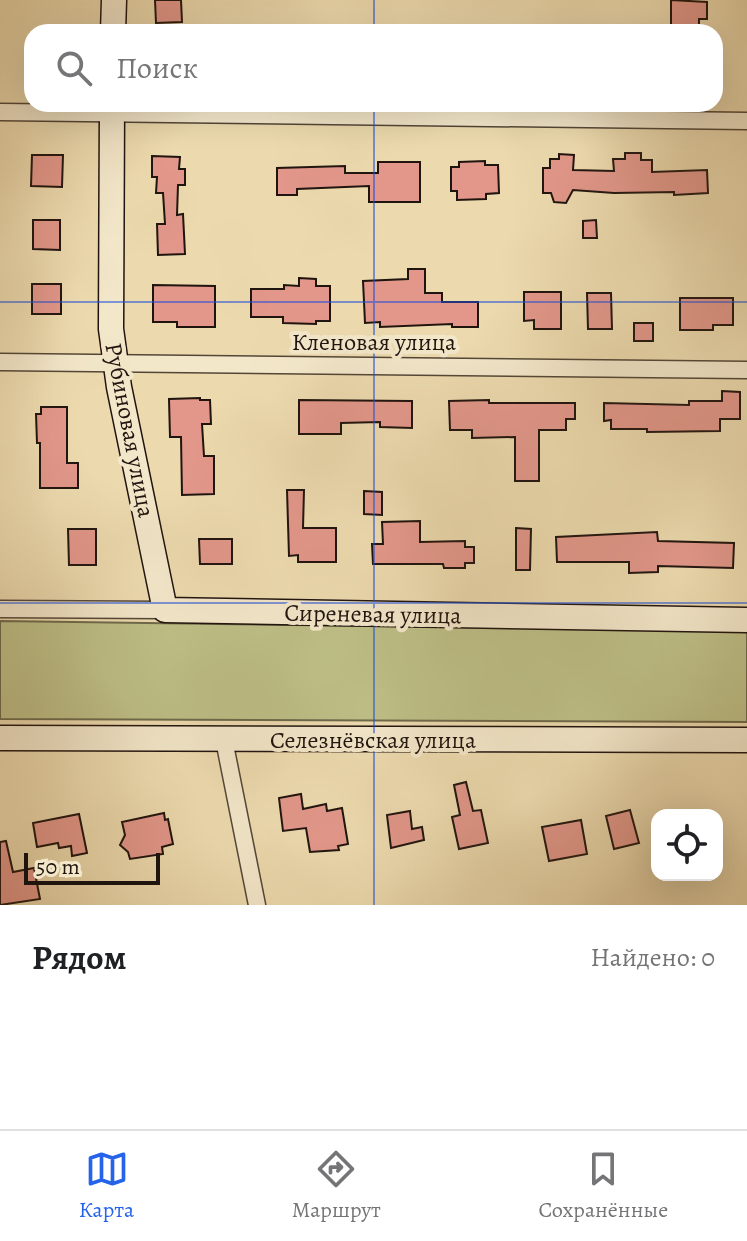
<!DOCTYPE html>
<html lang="ru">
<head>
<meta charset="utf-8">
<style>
  :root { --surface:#fff; --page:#f2f2f2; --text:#202124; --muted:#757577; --line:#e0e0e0; --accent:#2563eb }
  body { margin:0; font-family:Alegreya,serif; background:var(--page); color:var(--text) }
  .controls { position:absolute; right:24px; bottom:24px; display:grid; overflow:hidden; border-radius:16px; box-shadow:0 8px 32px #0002 }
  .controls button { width:72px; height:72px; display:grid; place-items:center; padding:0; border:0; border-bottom:2px solid var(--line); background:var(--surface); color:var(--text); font:40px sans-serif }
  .scale { position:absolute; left:24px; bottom:20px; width:136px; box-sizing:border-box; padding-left:8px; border:4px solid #20140f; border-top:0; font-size:22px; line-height:28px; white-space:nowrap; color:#20140f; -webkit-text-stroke:6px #f3e7ca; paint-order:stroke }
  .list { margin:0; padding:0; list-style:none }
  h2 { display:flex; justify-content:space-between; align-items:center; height:104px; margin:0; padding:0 32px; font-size:34px }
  h2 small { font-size:26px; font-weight:400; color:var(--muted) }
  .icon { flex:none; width:44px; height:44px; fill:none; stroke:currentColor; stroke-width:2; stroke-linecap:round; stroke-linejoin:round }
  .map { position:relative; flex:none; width:747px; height:905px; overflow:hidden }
  .search { position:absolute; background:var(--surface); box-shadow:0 8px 32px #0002; left:24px; right:24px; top:24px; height:88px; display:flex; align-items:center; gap:20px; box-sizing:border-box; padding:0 28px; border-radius:24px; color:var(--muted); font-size:30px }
  .sheet { height:224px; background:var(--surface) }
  nav { display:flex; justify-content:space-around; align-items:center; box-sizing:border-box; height:112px; border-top:2px solid var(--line); background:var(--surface); font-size:22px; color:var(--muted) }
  nav a { display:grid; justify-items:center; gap:4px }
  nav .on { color:var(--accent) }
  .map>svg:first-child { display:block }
  .green { fill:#bdbe86; stroke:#6e694a; stroke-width:2 }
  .building { fill:#e2978a; stroke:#20140f; stroke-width:2 }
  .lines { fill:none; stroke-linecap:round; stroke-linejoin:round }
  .street-casing { stroke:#534637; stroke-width:19 }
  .secondary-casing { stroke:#20140f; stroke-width:27 }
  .street { stroke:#f3e7ca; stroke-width:16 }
  .secondary { stroke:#f3e7ca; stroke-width:24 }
  .grid { fill:none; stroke:#1d4ed8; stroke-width:2; stroke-opacity:0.55 }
  .labels { text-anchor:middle; stroke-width:8; stroke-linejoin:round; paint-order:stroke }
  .street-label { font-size:24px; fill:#20140f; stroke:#f3e7ca }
</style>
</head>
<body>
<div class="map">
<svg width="747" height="905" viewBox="0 0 747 905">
  <rect width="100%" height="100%" fill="#ecdaae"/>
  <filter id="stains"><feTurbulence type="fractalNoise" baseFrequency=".0025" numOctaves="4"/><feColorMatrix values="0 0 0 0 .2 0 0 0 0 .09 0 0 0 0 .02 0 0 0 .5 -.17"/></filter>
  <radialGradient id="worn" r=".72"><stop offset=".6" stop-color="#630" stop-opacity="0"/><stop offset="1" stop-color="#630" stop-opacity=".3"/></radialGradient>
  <polygon class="green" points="0,621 747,631 747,722 0,719"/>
  <g class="building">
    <polygon points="155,0 181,0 182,22 156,23"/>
    <polygon points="671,0 707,2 707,19 699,19 699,27 671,27"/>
    <polygon points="625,153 641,153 641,160 652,160 652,172 707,170 708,193 674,195 674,192 614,193 573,190 566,203 554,202 551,193 543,193 543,168 550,168 550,159 559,159 559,154 574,155 573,170 614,171 613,159 625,159"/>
    <polygon points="32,155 63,155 62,187 31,186"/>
    <polygon points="152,156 180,157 179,169 185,169 185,185 178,185 177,215 183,214 185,254 158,255 157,224 165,224 163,193 156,193 157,177 152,177"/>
    <polygon points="485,161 485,165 498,165 499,193 486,194 486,199 457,200 457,191 451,191 451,167 459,167 459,162"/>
    <polygon points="378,162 420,162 420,202 369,202 369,186 297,189 297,195 277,195 277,168 345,166 345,173 378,173"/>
    <polygon points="33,220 60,220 60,250 33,249"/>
    <polygon points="596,220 597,238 583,238 583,221"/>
    <polygon points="408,269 425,269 425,293 442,293 442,302 478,302 478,327 452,327 452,324 380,327 380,322 365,323 363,281 408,279"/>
    <polygon points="299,278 316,279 316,286 330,286 330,321 316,321 316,324 283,323 283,317 251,317 251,289 284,289 284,285 299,286"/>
    <rect x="32" y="284" width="29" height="30"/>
    <polygon points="153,285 215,286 215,327 177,327 177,322 153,322"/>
    <polygon points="524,292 561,292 561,329 534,329 534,320 524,321"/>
    <polygon points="587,293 611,293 612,329 588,329"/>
    <polygon points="680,298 733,298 733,325 713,325 713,330 680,330"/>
    <rect x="634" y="323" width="19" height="18"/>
    <polygon points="722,391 740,392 740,419 720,419 720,431 647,432 647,429 611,429 611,420 604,421 604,403 689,405 689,401 722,401"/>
    <polygon points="200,398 200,400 210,400 211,424 202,424 204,456 214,456 214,494 182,495 181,437 170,437 169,399"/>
    <polygon points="299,400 412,401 412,428 380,427 380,422 341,423 341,434 299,434"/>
    <polygon points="489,400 489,403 575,403 575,419 566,419 566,430 539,430 539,481 515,481 515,437 472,438 472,430 450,430 449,401"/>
    <polygon points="41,407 67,407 67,463 78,463 78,488 40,488 40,443 37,443 36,414 41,414"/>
    <polygon points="287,490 304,490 303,528 336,528 336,562 298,562 298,555 289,556"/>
    <polygon points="364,491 382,492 382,515 364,514"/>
    <polygon points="420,521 420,542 465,541 465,547 474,547 474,563 465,563 465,568 444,568 443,564 373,564 372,544 383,544 382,522"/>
    <polygon points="516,528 531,529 530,570 516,570"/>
    <polygon points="68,529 96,529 96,565 69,565"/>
    <polygon points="657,532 658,541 734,543 733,568 658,566 658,572 629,573 629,562 557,562 556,537"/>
    <polygon points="199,539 232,539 232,564 200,564"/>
    <polygon points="466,782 473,811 481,810 488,843 459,849 452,817 460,815 454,785"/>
    <polygon points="301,794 303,809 326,804 327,811 342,808 348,844 338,846 339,850 310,852 306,828 283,831 279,798"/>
    <polygon points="630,810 639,843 614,849 606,816"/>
    <polygon points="410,811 412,829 422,827 424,840 391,848 387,815"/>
    <polygon points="164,813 165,820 168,819 173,844 162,847 163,854 130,859 128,852 120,845 125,835 122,822"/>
    <polygon points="79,814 87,853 72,856 71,846 59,848 58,843 37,847 33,823"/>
    <polygon points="581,820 587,854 549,861 542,827"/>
    <polygon points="6,841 13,872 34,868 40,899 0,905 0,842"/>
  </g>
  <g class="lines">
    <defs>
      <g id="street">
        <polyline points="0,112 747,121"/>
        <polyline points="0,362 747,370"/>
        <polyline points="0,609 165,610"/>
        <polyline points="224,740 257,905"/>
      </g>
      <g id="secondary">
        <polyline points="113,32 114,0"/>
        <polyline points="112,104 111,329 119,387 165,610 747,620"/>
        <polyline points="0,738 747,740"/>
      </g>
    </defs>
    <use href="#street" class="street-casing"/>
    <use href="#secondary" class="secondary-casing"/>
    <use href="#street" class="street"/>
    <use href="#secondary" class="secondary"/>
  </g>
  <path class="grid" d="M374,0V32M374,104V905M0,302H747M0,603H747"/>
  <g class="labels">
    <g class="street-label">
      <text x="374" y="350">Кленовая улица</text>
      <text transform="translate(130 430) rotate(79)" y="8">Рубиновая улица</text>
      <text transform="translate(373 614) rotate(1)" y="8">Сиреневая улица</text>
      <text x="373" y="748">Селезнёвская улица</text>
    </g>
  </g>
  <rect width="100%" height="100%" filter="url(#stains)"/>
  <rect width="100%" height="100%" fill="url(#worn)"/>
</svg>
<div class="controls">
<button><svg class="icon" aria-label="locate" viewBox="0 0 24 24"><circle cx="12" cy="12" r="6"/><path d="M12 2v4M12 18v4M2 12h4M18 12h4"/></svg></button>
</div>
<div class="scale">50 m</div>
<div class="search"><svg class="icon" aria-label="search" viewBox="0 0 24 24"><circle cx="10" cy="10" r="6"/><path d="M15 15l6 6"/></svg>Поиск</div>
</div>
<section class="sheet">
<h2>Рядом<small>Найдено: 0</small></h2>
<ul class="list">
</ul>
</section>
<nav>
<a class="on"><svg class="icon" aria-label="map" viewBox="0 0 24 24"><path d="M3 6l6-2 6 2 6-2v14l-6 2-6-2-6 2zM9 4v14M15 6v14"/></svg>Карта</a>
<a><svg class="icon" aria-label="directions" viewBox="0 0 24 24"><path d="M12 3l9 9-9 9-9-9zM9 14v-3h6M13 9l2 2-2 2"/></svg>Маршрут</a>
<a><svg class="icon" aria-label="saved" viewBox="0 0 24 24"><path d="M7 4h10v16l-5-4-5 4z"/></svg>Сохранённые</a>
</nav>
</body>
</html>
